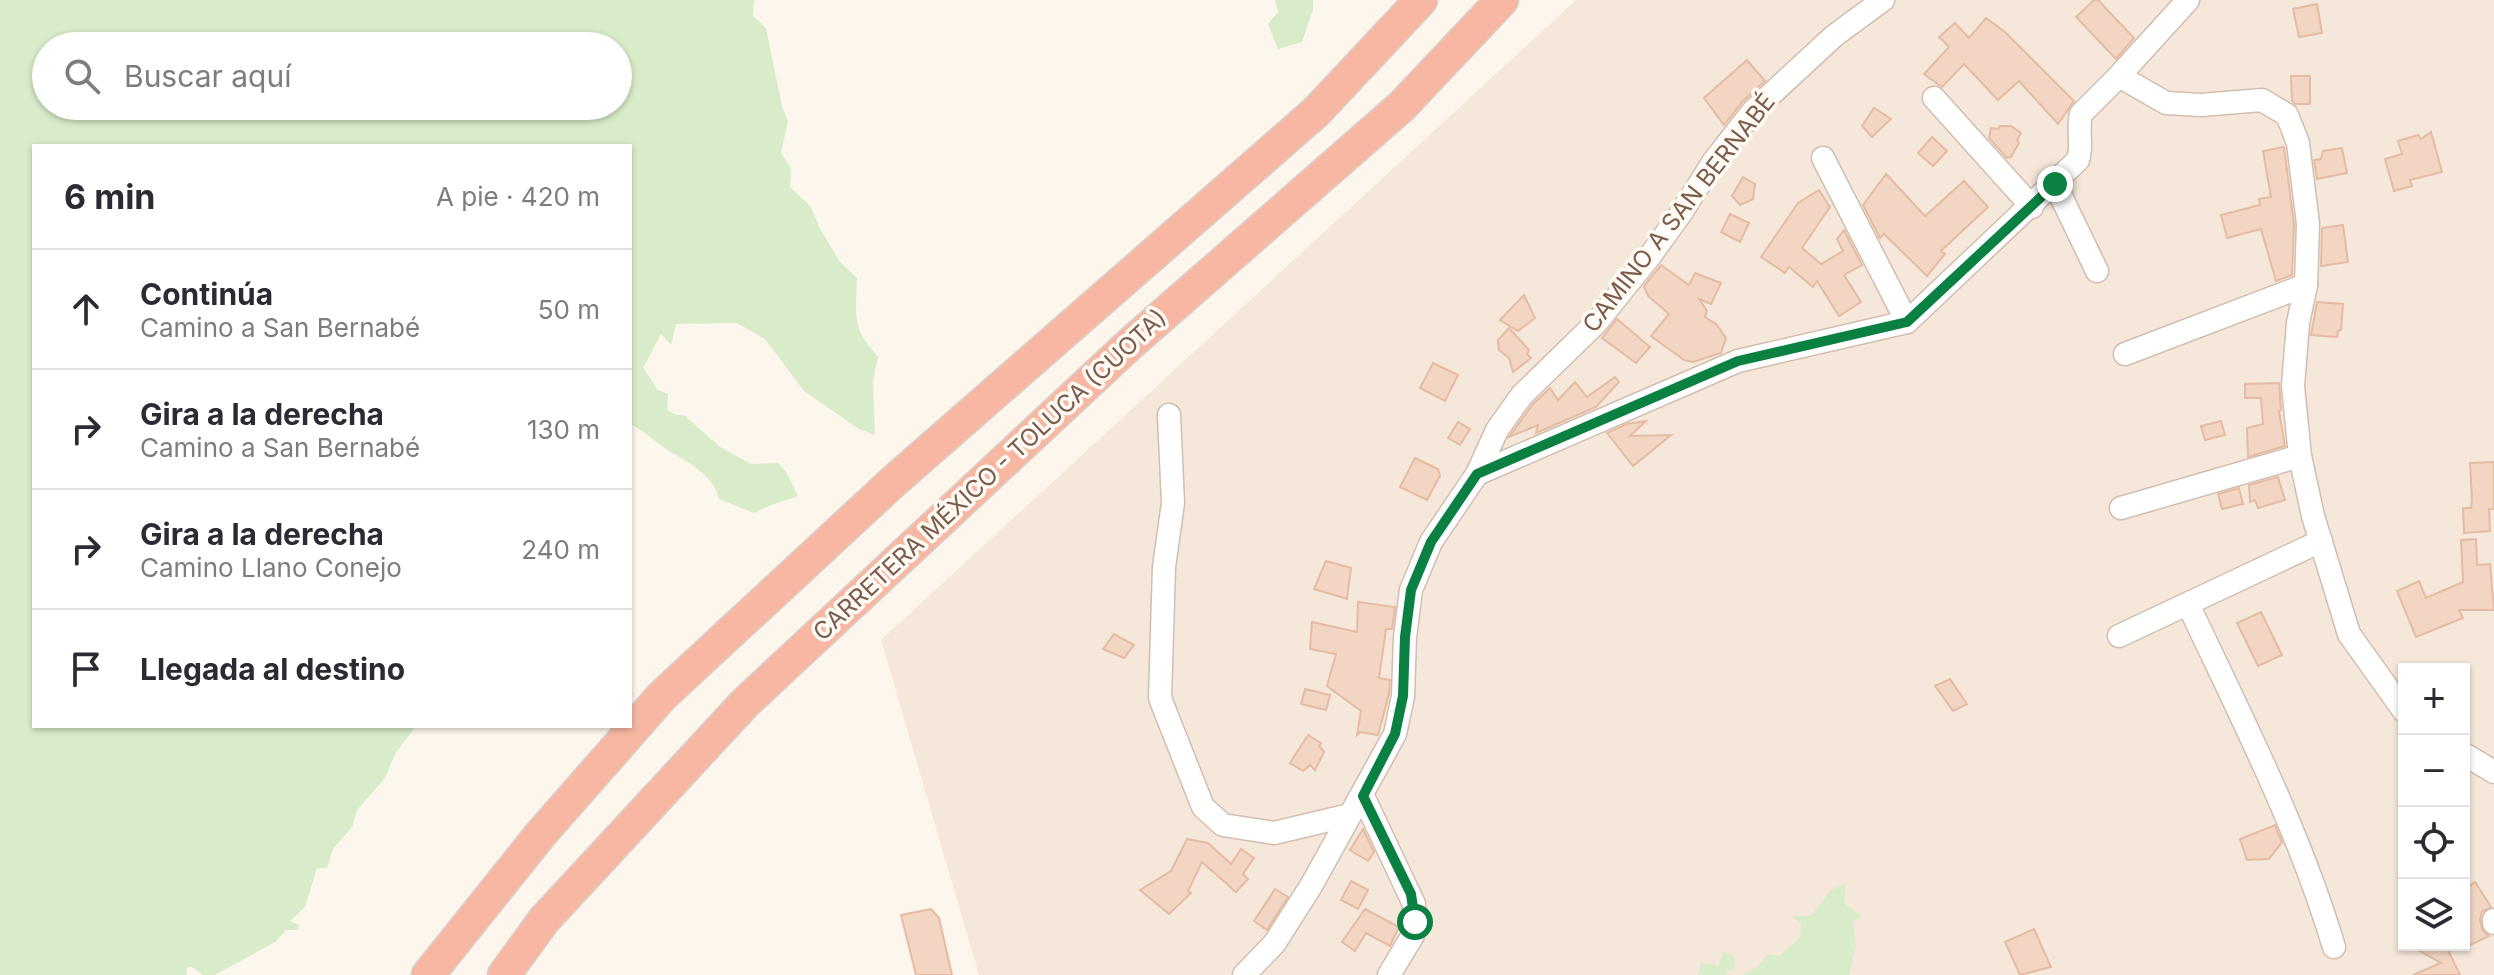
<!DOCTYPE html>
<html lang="es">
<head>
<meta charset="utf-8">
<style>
  :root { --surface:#fff; --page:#f2f2f3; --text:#2b2b33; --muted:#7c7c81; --line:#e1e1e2 }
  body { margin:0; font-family:Inter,sans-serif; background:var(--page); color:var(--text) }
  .controls { position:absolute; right:24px; bottom:24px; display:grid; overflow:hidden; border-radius:0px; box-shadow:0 2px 6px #0004 }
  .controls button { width:72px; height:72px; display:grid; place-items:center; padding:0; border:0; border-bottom:2px solid var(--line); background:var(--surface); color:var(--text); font:40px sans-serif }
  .stop { position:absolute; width:24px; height:24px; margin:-18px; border:6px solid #0b8043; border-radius:50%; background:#fff }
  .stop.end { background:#0b8043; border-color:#fff; box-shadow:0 2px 8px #0008 }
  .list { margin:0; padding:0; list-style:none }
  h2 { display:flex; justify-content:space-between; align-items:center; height:104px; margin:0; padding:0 32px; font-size:34px }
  h2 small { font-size:26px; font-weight:400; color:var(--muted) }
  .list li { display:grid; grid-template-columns:52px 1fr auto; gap:24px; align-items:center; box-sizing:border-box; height:120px; padding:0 32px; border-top:2px solid var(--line) }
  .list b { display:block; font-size:30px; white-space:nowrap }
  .list p { margin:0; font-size:26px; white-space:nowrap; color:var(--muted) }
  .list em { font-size:26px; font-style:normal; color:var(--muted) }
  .icon { flex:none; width:44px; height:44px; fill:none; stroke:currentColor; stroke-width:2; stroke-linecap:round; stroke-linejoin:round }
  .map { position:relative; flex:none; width:2494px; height:975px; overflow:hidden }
  .search { position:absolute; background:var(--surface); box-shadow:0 2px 6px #0004; left:32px; top:32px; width:600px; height:88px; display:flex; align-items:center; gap:20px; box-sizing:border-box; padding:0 28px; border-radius:44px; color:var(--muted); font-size:30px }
  .panel { position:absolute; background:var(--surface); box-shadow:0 2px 6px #0004; left:32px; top:144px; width:600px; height:584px; border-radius:0px }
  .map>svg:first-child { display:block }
  .residential { fill:#f5e8da; fill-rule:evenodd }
  .green { fill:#d8ecc9; fill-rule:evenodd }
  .building { fill:#f3d5c3; stroke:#e6bba3; stroke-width:2 }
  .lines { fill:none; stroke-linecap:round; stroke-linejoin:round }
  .minor-casing { stroke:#d1beb0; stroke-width:25 }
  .highway-casing { stroke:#dad1cd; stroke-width:35 }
  .minor { stroke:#fff; stroke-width:22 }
  .highway { stroke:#f7b7a3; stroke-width:32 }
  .route { stroke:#0b8043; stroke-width:10 }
  .labels { text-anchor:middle; stroke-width:7; stroke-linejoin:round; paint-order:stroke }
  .street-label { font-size:24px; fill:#7a5c4d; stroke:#fffaf3 }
</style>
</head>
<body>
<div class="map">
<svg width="2494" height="975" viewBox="0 0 2494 975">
  <rect width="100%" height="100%" fill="#fdf6ec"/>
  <path class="residential" d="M1576,0H2494V975H979L881,640ZM2404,669H2464V945H2404Z"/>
  <g class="green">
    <path d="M0,0H754L753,16L766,28L782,106L788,121L781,153L791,168L790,187L811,207L820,229L840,262L857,278C856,319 851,325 878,357L873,380L875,435L859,429L804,391L765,339L737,323L676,324L671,345L661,334L643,368L658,390L668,394L667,410L676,415H684L720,447L751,464L778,463C789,473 791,483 798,496L771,505L754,513L719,499C714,474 685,461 666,449C654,440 643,431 630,423V146H34V726H416L395,754L385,778L357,810L352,827L333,849L327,868H317L305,907L290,921L299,925L298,930H286L275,942L215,975H203L192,967H187V975H0ZM618,46V106H46V46Z"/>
    <polygon points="1275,0 1313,0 1313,10 1302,42 1278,49 1268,24 1278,12"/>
    <polygon points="1846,883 1844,903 1861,916 1853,922 1856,945 1849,975 1741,975 1757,967 1768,954 1780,956 1800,937 1801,923 1792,916 1811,916 1830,891"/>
    <polygon points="1723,952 1734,957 1735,968 1724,973 1731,975 1698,975 1701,963 1714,964 1718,968"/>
  </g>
  <g class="building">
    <polygon points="2094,0 2098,0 2134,38 2116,59 2076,17"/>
    <polygon points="2317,4 2322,33 2299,37 2293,9"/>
    <polygon points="1986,18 2005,32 2074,101 2058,124 2019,81 1998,100 1964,64 1942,87 1924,74 1949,47 1939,37 1955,23 1969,38"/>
    <polygon points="1747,60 1765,81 1743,101 1724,125 1704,98"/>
    <polygon points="2291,76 2310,76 2310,104 2295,104 2292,101"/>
    <polygon points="1874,108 1891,119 1872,137 1862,126"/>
    <polygon points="2000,126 2011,126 2021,133 2017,140 2019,143 2011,157 2007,158 1989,138 1991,128 1998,129"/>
    <polygon points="2431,132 2442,172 2410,180 2412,186 2394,191 2385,159 2402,154 2398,141 2418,135 2421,139"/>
    <polygon points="1932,137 1947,151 1933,166 1918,153"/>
    <polygon points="2284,147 2294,225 2292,275 2276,281 2261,229 2227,238 2221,215 2260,205 2259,199 2271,197 2263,151"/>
    <polygon points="2342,148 2347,173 2317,179 2314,160 2321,159 2323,151"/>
    <polygon points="1886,174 1925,216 1964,181 1988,207 1941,251 1945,254 1927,276 1884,234 1880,238 1863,205"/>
    <polygon points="1743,177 1755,184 1753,199 1740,205 1732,196"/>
    <polygon points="1819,190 1830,207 1802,248 1821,264 1843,251 1837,239 1844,230 1862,265 1844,275 1861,302 1839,316 1817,281 1813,287 1789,267 1785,273 1761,257 1798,203"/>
    <polygon points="1730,214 1749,223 1740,242 1721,232"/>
    <polygon points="2343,225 2348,262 2321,266 2322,228"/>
    <polygon points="1661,265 1689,285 1695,273 1721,283 1711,304 1699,299 1707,311 1705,317 1716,324 1726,338 1721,353 1693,362 1684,360 1651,336 1669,314 1648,296 1644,286"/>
    <polygon points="1524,295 1535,318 1518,331 1500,320"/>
    <polygon points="2317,302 2343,304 2341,330 2338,331 2337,337 2311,335"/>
    <polygon points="1617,319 1650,347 1636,363 1602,338"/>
    <polygon points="1509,328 1529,350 1527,354 1531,358 1513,372 1509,358 1499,350 1498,340"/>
    <polygon points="1433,363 1458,375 1445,401 1420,388"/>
    <polygon points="1615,377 1619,382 1596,407 1536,433 1538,425 1509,437 1533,404 1550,388 1558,400 1575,382 1587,397"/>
    <polygon points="2279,383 2281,410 2279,411 2285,446 2248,457 2247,428 2263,424 2261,398 2245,398 2245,384"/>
    <polygon points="1646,421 1630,436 1671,435 1633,466 1607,433 1627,424"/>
    <polygon points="2221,421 2225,435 2205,440 2201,426"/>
    <polygon points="1458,422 1470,429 1460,445 1448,438"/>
    <polygon points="1415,458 1438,469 1440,476 1427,500 1400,487"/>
    <polygon points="2494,462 2494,509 2489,509 2490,531 2464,533 2463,508 2471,508 2472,500 2470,463"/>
    <polygon points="2278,477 2285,500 2258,508 2255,500 2250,502 2249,485"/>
    <polygon points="2239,488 2243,504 2222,509 2218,494"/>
    <polygon points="2476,539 2477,565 2490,564 2494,610 2459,610 2463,618 2416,637 2397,591 2419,581 2426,598 2463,582 2461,540"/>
    <polygon points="1326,561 1351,568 1347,599 1314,589"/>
    <polygon points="1358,602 1395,607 1392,629 1386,629 1379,678 1390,680 1389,694 1378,735 1360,732 1357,735 1361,711 1327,686 1336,654 1310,649 1312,622 1357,632"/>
    <polygon points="2261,612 2282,655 2258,666 2237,623"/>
    <polygon points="1114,634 1134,645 1124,658 1103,649"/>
    <polygon points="1950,679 1967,704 1953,711 1935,686"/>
    <polygon points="1305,689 1330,695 1326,710 1301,704"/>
    <polygon points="1308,735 1321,743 1319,746 1324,752 1315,770 1310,765 1303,771 1290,763"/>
    <polygon points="2275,825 2282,842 2269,859 2247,860 2240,839"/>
    <polygon points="1363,829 1374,852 1368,861 1350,850"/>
    <polygon points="1187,839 1208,843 1231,864 1241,849 1254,858 1243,874 1248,879 1236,892 1202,862 1188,891 1191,893 1169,914 1140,890 1171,871"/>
    <polygon points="1351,881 1368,890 1358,909 1341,900"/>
    <polygon points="2475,882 2491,907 2482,912 2480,920 2482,929 2489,936 2464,948 2464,890"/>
    <polygon points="1275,889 1288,897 1267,930 1254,921"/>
    <polygon points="931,909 939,918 952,975 916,975 901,915"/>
    <polygon points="1365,909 1399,927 1390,946 1366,933 1355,951 1342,942"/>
    <polygon points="2034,929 2051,967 2020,975 2005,942"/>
    <polygon points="2446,946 2460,975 2413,975 2441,963 2418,950"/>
  </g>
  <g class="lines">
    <defs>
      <g id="minor">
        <polyline points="2119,76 2188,0"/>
        <polyline points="1934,98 2032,207"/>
        <polyline points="1823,158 1907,322"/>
        <polyline points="2055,184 2097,271"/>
        <polyline points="2125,354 2306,285"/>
        <polyline points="1169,415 1173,503 1164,567 1160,698 1203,807 1223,825 1274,833 1350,815"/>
        <path d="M1477,474L1738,361L1907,322L2078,160C2083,145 2077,130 2081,114L2119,76L2166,103L2201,105L2262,100L2287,115L2298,143L2308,224L2306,285L2298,323L2293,386L2300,456L2313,516L2349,634L2404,711"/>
        <polyline points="2121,508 2300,456"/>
        <path d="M2188,604C2241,717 2298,827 2334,947"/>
        <polyline points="2119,636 2321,541"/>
        <polyline points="2464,754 2494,772"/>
        <polyline points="1363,796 1414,904 1413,935 1389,975"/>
        <polyline points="2494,920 2494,923"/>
        <polyline points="1244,975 1274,944 1311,886 1395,734 1403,696 1405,637 1411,590 1431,542 1477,474 1497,430 1522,395 1596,323 1650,256 1681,213 1714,161 1753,111 1834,36 1883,0"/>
      </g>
      <g id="highway">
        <polyline points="428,975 540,835 662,696 894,481 1316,112 1421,0"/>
        <polyline points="504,975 544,920 745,703 1130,344 1402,106 1502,0"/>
      </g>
    </defs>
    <use href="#minor" class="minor-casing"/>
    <use href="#highway" class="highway-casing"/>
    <use href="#minor" class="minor"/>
    <use href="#highway" class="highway"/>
  </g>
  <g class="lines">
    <polyline class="route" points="1415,922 1411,894 1363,796 1395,734 1403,696 1405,637 1411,590 1431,542 1477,474 1738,361 1907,322 2055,184"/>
  </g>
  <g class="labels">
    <g class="street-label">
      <text transform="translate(1679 213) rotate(-52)" y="8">CAMINO A SAN BERNABÉ</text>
      <text transform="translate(990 475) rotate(-43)" y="8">CARRETERA MÉXICO - TOLUCA (CUOTA)</text>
    </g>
  </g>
</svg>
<div class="controls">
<button>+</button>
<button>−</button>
<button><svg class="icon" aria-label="locate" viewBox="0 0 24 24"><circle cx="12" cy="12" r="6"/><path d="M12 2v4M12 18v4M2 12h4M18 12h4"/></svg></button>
<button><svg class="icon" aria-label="layers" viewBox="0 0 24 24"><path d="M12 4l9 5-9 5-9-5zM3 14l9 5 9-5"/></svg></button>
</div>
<div class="stop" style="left:1415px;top:922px"></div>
<div class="stop end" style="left:2055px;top:184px"></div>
<div class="search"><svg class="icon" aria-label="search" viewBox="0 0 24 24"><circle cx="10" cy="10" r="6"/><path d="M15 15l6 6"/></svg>Buscar aquí</div>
<section class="panel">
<h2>6 min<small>A pie · 420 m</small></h2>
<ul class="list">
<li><svg class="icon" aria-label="ahead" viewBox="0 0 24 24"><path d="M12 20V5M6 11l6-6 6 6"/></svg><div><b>Continúa</b><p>Camino a San Bernabé</p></div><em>50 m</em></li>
<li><svg class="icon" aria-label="right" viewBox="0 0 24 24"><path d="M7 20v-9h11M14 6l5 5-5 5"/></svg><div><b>Gira a la derecha</b><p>Camino a San Bernabé</p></div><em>130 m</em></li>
<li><svg class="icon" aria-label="right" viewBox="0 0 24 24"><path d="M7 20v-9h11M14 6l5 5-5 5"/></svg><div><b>Gira a la derecha</b><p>Camino Llano Conejo</p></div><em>240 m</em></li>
<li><svg class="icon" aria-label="arrive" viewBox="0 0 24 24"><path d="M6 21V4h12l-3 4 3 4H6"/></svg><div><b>Llegada al destino</b></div></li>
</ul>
</section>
</div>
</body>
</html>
